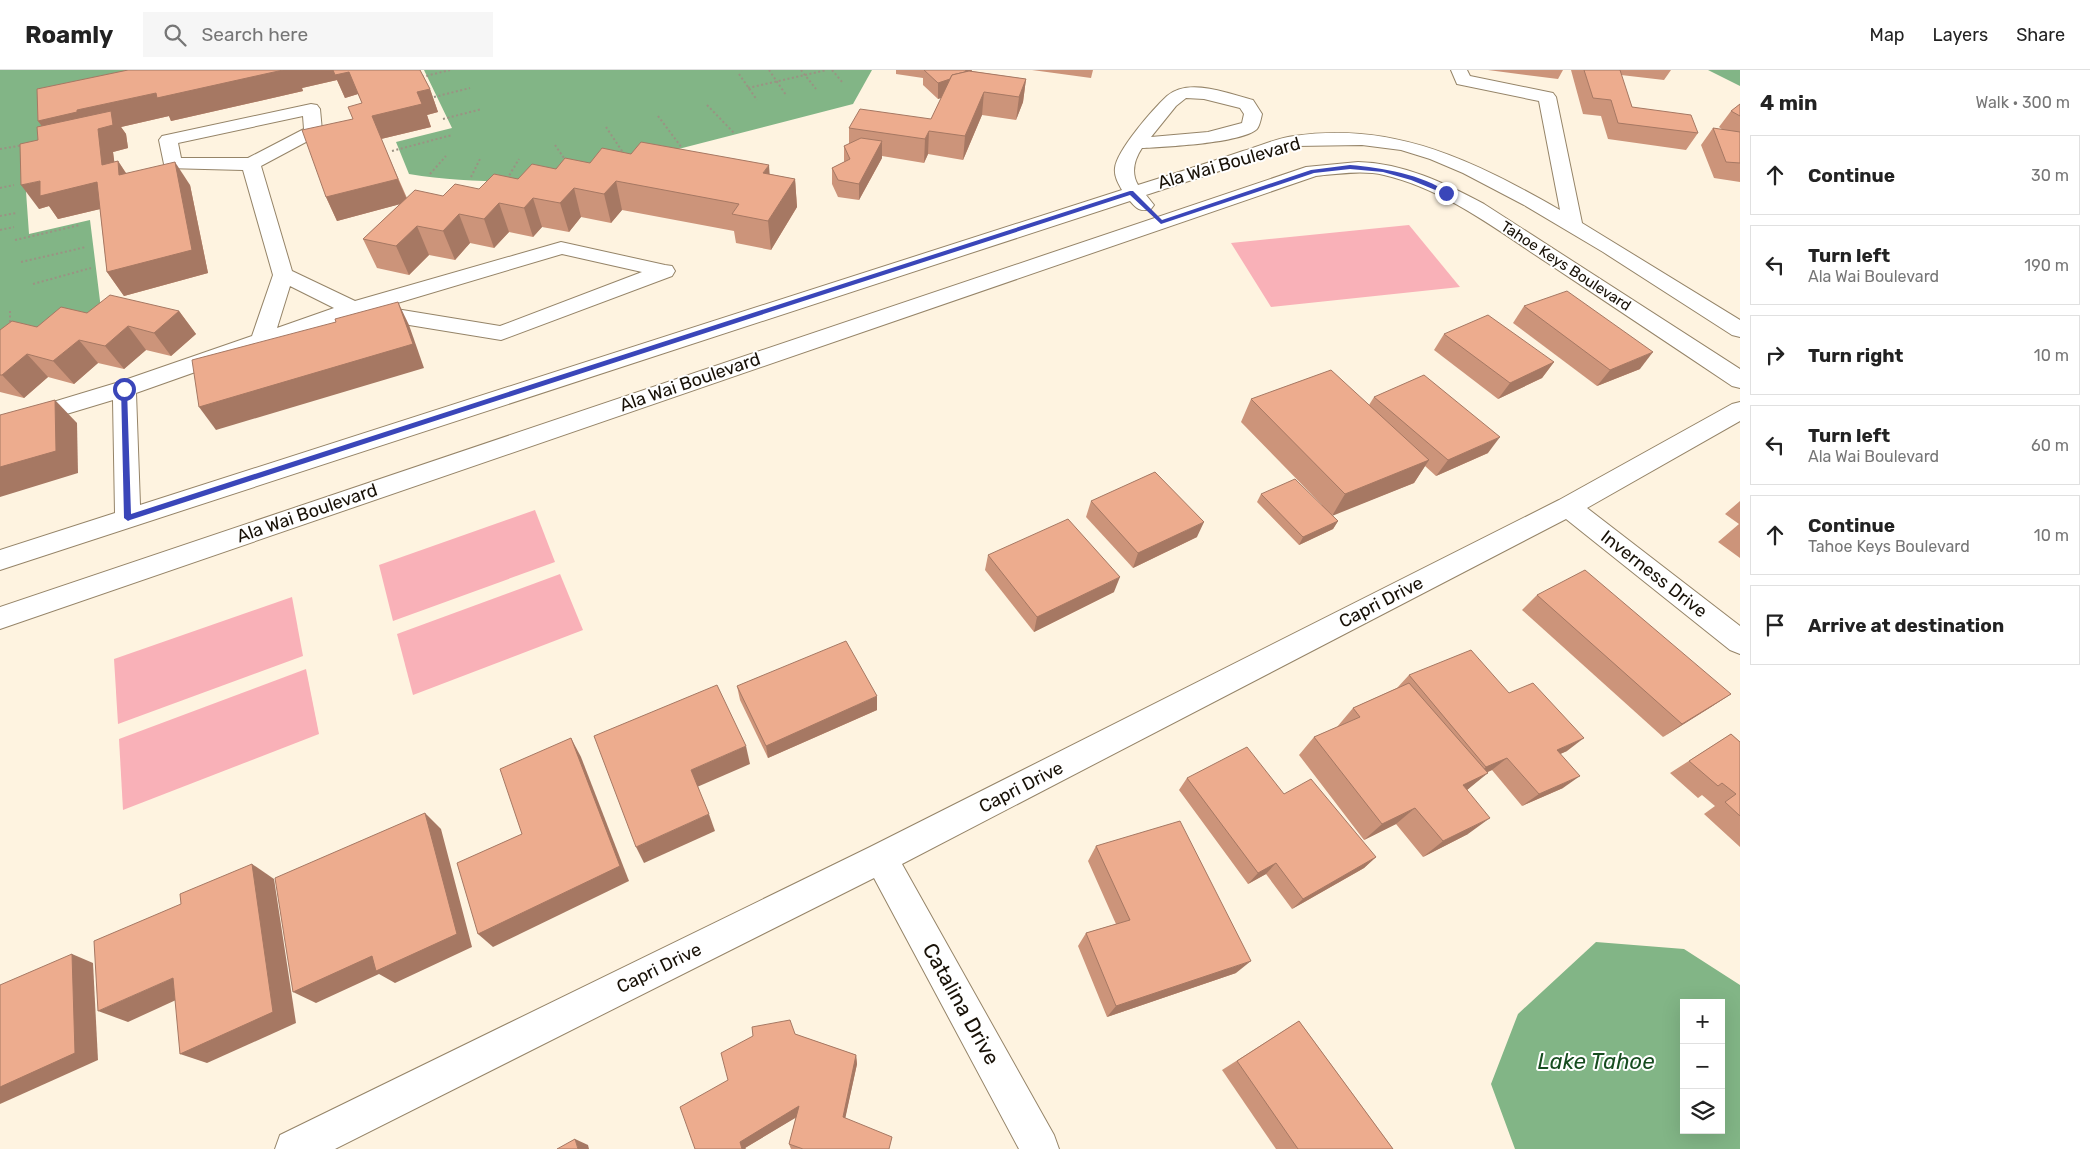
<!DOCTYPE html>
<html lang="en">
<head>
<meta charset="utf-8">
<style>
  :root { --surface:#fff; --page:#f6f6f6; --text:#222; --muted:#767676; --line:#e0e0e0 }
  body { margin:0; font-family:Rubik,sans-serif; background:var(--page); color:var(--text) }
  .controls { position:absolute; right:15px; bottom:15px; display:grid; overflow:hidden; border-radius:0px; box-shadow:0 5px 20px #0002 }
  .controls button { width:45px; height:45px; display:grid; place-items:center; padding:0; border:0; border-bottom:1px solid var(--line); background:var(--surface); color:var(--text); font:25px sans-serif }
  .stop { position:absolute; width:15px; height:15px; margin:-11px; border:4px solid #3a46b9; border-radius:50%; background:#fff }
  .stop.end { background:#3a46b9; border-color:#fff; box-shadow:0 1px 5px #0008 }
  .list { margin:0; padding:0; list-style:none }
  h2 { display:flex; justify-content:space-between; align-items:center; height:65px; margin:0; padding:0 20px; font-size:21px }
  h2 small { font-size:16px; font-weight:400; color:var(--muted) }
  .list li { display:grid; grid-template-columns:32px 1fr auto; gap:15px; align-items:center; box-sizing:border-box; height:80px; margin:0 10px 10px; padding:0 10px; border:1px solid var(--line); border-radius:0px }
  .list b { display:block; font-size:19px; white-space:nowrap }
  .list p { margin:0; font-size:16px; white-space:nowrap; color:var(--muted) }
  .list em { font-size:16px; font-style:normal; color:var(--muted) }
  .icon { flex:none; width:28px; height:28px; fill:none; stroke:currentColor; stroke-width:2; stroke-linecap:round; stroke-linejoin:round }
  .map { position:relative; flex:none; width:1740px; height:1079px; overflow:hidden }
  header { display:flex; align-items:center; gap:30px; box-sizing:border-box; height:70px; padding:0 25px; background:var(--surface); border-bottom:1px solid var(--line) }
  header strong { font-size:24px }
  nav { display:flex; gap:28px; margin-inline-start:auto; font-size:18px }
  .search { width:350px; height:45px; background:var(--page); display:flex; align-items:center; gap:12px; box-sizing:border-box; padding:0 18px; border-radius:0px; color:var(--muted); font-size:19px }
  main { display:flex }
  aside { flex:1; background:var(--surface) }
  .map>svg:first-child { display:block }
  .green { fill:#f9b1b8 }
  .water { fill:#82b586; fill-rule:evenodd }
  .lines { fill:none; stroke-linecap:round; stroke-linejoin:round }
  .minor-casing { stroke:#958468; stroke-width:2 }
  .path { stroke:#9b9283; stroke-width:2; stroke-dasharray:2 2.5; stroke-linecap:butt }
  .minor { fill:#fff; fill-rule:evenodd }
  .wall { fill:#cc947a }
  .shaded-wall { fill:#a67863 }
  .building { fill:#edac8e; stroke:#a67863 }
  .route { fill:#3a46b9 }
  .labels { text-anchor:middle; stroke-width:4; stroke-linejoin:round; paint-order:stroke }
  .far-street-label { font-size:15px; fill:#181107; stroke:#fff }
  .street-label { font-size:18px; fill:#181107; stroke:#fff }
  .near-street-label { font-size:21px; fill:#181107; stroke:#fff }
  .near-water-label { font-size:22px; font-style:italic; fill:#164c1f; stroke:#fff }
</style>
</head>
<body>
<header>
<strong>Roamly</strong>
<div class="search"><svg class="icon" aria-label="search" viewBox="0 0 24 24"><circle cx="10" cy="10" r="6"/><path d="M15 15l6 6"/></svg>Search here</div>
<nav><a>Map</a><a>Layers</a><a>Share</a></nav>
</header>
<main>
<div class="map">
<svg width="1740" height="1079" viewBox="0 0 1740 1079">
  <rect width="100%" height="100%" fill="#fef3e0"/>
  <g class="green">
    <polygon points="1409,155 1460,217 1271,237 1231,173"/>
    <polygon points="535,440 555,492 393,551 379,495"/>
    <polygon points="560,504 583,560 413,625 397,564"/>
    <polygon points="292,527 303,586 118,654 114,589"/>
    <polygon points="306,599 319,664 123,740 119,669"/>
  </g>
  <g class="water">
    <polygon points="0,0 220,0 44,74 23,79 29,164 90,150 102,247 0,276"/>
    <path d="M424,0H872L853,34L554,111C505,112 457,112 409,104L396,72L452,58Z"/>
    <polygon points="1708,0 1740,0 1740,16"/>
    <path d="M1596,872L1684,879L1740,915V1079H1515L1491,1014L1518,944ZM1684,933H1721V1060H1684Z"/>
  </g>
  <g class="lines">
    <defs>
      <g id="minor">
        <path d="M1451,0H1467L1470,6L1553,23L1556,27L1582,153L1740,250V267L1732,265L1603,182L1524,135L1463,103L1430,89L1401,80L1362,75L1296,76L1146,125L1154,135L1151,139C1140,142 1137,139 1130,131L0,500V480L115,443L113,330L0,364V348L116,313L252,266L273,205L243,100L166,98L164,94L159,70L162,66L311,34L317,35L320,39L322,61L319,65L261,96L292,201L355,231L561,172L665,195L672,196L675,201L672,206L501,270L354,246L136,323L140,435L1122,120C1118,113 1114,106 1115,98C1117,80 1153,39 1167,26C1189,7 1229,24 1253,30L1262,44C1261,48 1260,55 1257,59C1242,73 1164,77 1142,78C1134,90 1131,103 1138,115C1173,104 1208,93 1243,81C1260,76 1277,68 1294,66C1395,51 1476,92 1560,140L1539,31L1457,14ZM1186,28L1204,29L1240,38L1244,44L1242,53L1208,62L1151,67L1176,36ZM303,46L304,59L248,88H181L178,73ZM562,184L642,202L500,256L384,237ZM290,216L334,238L277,258Z"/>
        <path d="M1358,92C1403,93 1445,113 1484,134L1740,299V318L1732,316C1670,274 1608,233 1546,192C1496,159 1444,119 1384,105C1362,100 1338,104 1316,106L0,559V537L1306,97Z"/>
        <polygon points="1740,332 1740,351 1587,438 1740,556 1740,584 1730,580 1566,449 902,794 1054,1065 1059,1079 1019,1079 874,808 335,1079 275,1079 280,1065 870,777 1559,430 1732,334"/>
      </g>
    </defs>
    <use href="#minor" class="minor-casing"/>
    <g class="path">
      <polyline points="769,0 786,25"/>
      <polyline points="801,0 816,19"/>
      <polyline points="832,0 843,13"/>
      <polyline points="739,4 757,30"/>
      <polyline points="422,7 450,0"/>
      <polyline points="748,18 827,0"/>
      <polyline points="434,27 470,18"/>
      <polyline points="707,35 735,64"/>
      <polyline points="658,46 682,78"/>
      <polyline points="443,49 482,39"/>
      <polyline points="606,57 624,84"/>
      <polyline points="555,75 566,91"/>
      <polyline points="0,79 24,75"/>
      <polyline points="392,81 452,65"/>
      <polyline points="430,104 446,86"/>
      <polyline points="471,107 480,89"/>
      <polyline points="507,109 519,89"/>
      <polyline points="0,118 14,115"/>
      <polyline points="0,146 16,143"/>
      <polyline points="0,160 14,157"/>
      <polyline points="15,170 80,155"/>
      <polyline points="21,192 86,177"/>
      <polyline points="33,214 91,198"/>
      <polyline points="10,241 10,255"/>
    </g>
    <use href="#minor" class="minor"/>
  </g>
  <g class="wall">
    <polygon points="420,0 430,19 438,42 427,45 431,57 381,69 407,128 443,126 479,119 556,99 590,93 631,84 769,104 795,109 797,137 771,180 736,173 734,161 622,140 611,153 581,147 569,162 542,157 533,167 509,162 494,178 470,173 455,190 429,185 409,205 377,198 363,169 400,134 337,151 326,127 353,49 362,33 358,24 345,28 337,10 302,18 303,21 171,51 169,46 121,57 126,64 128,78 113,82 114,92 118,91 126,103 190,115 208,203 124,226 107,202 100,139 58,149 49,136 39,139 38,70 42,56 38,51 37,19"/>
    <polygon points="896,0 972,0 971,1 1026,9 1023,32 1016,50 982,45 963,90 928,84 924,93 882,86 882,88 859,130 838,127 832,114 832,98 844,92 844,76 849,74 849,58 931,49 942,27 938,29 923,15 923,8 896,4"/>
    <polygon points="1032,0 1093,0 1091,8"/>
    <polygon points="1488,0 1563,0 1558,9"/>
    <polygon points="1571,0 1671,0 1664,10 1621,5 1632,37 1698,63 1686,80 1608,69 1601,46 1583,44"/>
    <polygon points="1740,34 1740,112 1714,108 1701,75 1713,58 1723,60 1719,57 1731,41"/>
    <polygon points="1524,236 1640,299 1597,316 1513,253"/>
    <polygon points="179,241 196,264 171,286 146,280 124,299 98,293 74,314 48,307 24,328 0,322 0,260 37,257 87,243"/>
    <polygon points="1444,264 1554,292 1542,308 1498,329 1434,280"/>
    <polygon points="1374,327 1488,383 1436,406 1425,396 1414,413 1332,445 1338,451 1333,459 1299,475 1257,432 1261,424 1322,435 1241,352 1251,329 1369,335"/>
    <polygon points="1091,431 1197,467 1133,498 1086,447"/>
    <polygon points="1740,431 1740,488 1718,472 1739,454 1725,444"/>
    <polygon points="988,485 1114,522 1034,562 985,500"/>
    <polygon points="1537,525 1731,624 1711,637 1663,667 1522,540"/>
    <polygon points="1409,605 1509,623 1567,681 1560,684 1563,718 1522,736 1492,700 1488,702 1467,720 1468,764 1423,787 1396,754 1364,770 1299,685 1314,667 1337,657 1353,638 1397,618"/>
    <polygon points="737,616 877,640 768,688 740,630"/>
    <polygon points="1731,664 1740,672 1740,777 1704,744 1715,736 1702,725 1698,728 1670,703"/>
    <polygon points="1187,708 1284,724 1376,787 1364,798 1292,839 1266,804 1248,814 1179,720"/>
    <polygon points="1096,776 1236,903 1107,947 1078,876 1086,863 1116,854 1088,791"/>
    <polygon points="1299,951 1393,1079 1276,1079 1222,1000"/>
    <polygon points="795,964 856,985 857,994 845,1048 889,1079 791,1079 789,1074 796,1047 745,1078 746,1079 695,1079 728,1010"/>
  </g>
  <g class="shaded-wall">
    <polygon points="283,0 384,0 358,24 345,28 337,10 302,18 303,21 171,51 169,46 121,57 126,64 128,78 113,82 118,118 102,95 55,74 38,51 77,40 156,23"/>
    <polygon points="966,0 972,0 963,21 938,29 938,13"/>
    <polygon points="1026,9 1023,32 1016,50 1019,27"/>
    <polygon points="430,19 438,42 427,45 431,57 381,69 372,46 417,22"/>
    <polygon points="984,22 982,45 963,90 965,66"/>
    <polygon points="929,61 928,84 924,93 925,69"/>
    <polygon points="882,71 882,88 859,130 859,114"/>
    <polygon points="118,91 133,114 119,105"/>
    <polygon points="175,92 190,115 208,203 124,226 107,202"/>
    <polygon points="769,95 771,124 763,103"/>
    <polygon points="398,109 408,132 337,151 326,127"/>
    <polygon points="795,109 797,137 771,180 768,151"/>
    <polygon points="40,111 97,112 113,136 58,149 49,136 39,139 21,115"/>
    <polygon points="616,111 622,140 611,153 604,124"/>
    <polygon points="574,118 581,147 569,162 560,133"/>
    <polygon points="533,128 542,157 533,167 524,138"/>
    <polygon points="499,133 509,162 494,178 484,149"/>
    <polygon points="459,144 470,173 455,190 443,161"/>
    <polygon points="417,156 429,185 409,205 396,176"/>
    <polygon points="398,232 409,255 424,298 216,360 199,337"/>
    <polygon points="179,241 196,264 171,286 154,263"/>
    <polygon points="128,256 146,280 124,299 105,276"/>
    <polygon points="79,270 98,293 74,314 53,291"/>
    <polygon points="1653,282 1640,299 1597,316 1610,300"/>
    <polygon points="27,284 48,307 24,328 2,305"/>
    <polygon points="1554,292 1542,308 1498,329 1510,313"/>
    <polygon points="55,330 77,353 78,403 0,427 0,397"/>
    <polygon points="1500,367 1488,383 1436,406 1448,390"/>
    <polygon points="1429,390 1414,413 1332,446 1345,424"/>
    <polygon points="1338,451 1333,459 1299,475 1303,467"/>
    <polygon points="1204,452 1197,467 1133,498 1138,483"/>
    <polygon points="1120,507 1114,522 1034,562 1037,547"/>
    <polygon points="1731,624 1711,637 1663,667 1682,654"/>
    <polygon points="877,626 877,640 768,688 766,676"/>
    <polygon points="571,668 581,687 629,811 493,877 478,864"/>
    <polygon points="1584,668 1567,681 1540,693 1557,680"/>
    <polygon points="746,676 750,694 697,717 691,700"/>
    <polygon points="1507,688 1492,700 1471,709 1486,697"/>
    <polygon points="1488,703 1467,720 1463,715"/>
    <polygon points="1580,706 1563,718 1522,736 1539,724"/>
    <polygon points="1415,738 1396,754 1364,770 1382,754"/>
    <polygon points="425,743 441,759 472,877 395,913 379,904 316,933 293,922"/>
    <polygon points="709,744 715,761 644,793 636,777"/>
    <polygon points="1490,748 1468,764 1423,787 1443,771"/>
    <polygon points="1376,787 1364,798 1292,839 1303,829"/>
    <polygon points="1276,793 1266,804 1248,814 1258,803"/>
    <polygon points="252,794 274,809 296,953 207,993 180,984"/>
    <polygon points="72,884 93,893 98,990 0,1034 0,1017"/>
    <polygon points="1251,891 1236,903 1107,947 1116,936"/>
    <polygon points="173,908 200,919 128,952 98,941"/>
    <polygon points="856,985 857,994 844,1054 843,1047"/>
    <polygon points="799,1036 802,1044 745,1078 746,1079 742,1079 740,1072"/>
    <polygon points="575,1069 588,1075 589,1079 578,1079"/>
  </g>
  <g class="building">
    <polygon points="128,0 283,0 157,28 156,23 77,40 77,42 38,51 37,19"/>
    <polygon points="333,0 420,0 430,19 417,22 422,34 372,46 398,109 326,127 302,60 353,49 348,37 362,33 349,2 335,5"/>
    <polygon points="924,0 966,0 965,2 952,5 950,9 938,13"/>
    <polygon points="1584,0 1620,0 1632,37 1691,45 1698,63 1618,53 1611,30 1593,28"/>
    <polygon points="969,1 1026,9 1019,27 984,22 965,66 929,61 925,69 849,58 860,39 931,49 952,5"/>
    <polygon points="1740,34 1740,46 1731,41"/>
    <polygon points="111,41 113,55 98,59 102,95 118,91 119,105 175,92 192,180 107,202 97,112 40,126 40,111 21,115 20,74 38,70 37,57"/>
    <polygon points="1713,58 1740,62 1740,93 1726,92"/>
    <polygon points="861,68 882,71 859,114 838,110 832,98 850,89 844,76"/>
    <polygon points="641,72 769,95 763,103 795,109 768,151 732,144 739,134 616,111 604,124 574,118 560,133 533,128 524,138 499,133 484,149 459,144 443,161 417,156 396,176 363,169 415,120 443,126 455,114 479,119 494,104 518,109 532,94 556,99 565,88 590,93 602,78 631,84"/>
    <polygon points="1567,221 1653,282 1610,300 1524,236"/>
    <polygon points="110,225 179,241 154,263 128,256 105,276 79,270 53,291 27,284 2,305 0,305 0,260 12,251 37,257 61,237 87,243"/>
    <polygon points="398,232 413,274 199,337 192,290 336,252 335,249"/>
    <polygon points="1488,245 1554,292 1510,313 1444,264"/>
    <polygon points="1331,300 1429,390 1345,424 1251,329"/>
    <polygon points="1424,305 1500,367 1448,390 1374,327"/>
    <polygon points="55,330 56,381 0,397 0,345"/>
    <polygon points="1155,402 1204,452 1138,483 1091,431"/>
    <polygon points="1295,409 1338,451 1303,467 1261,424"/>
    <polygon points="1068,449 1120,507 1037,547 988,485"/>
    <polygon points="1585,500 1731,624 1682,654 1537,525"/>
    <polygon points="846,571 877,626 766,676 737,616"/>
    <polygon points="1471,580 1509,623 1533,613 1584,668 1557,680 1580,706 1539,724 1507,688 1486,697 1409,605"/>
    <polygon points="1409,613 1488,703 1463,715 1490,748 1443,771 1415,738 1382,754 1314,667 1360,647 1353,638"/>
    <polygon points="717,615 746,676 691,700 709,744 636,777 594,666"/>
    <polygon points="1731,664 1740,672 1740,746 1725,732 1736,724 1722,713 1718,716 1689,691"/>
    <polygon points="571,668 620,796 478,864 457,793 522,764 500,699"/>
    <polygon points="1247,677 1284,724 1311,709 1376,787 1303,829 1276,793 1258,803 1187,708"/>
    <polygon points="425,743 457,864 376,901 372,886 293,922 275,808"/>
    <polygon points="1180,751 1251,891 1116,936 1086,863 1130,850 1096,776"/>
    <polygon points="252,794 273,942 180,984 173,908 98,941 94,871 181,834 180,824"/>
    <polygon points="72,884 75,983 0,1017 0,915"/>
    <polygon points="790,950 795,964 856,985 843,1047 892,1067 889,1079 803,1079 789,1074 799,1036 740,1072 742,1079 695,1079 680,1037 728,1010 721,983 753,966 752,957"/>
    <polygon points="1299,951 1393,1079 1298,1079 1237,991"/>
    <polygon points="575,1069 578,1079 557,1079"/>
  </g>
  <path class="route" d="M1350,95C1383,98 1421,104 1449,123L1445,124L1411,110L1383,102L1350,99L1314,103L1161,154L1130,125L130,450L128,451L124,448L121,317L127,319L131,444L1130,121H1133L1162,150L1311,100Z"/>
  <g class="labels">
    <g class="far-street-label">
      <text transform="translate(1566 196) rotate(33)" y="5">Tahoe Keys Boulevard</text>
    </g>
    <g class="street-label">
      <text transform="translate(1229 93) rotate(-16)" y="6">Ala Wai Boulevard</text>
      <text transform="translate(690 312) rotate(-19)" y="6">Ala Wai Boulevard</text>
      <text transform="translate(307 443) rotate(-19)" y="6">Ala Wai Boulevard</text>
      <text transform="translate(1654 504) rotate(38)" y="6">Inverness Drive</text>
      <text transform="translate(1381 532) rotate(-27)" y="6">Capri Drive</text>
      <text transform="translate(1021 717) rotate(-27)" y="6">Capri Drive</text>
      <text transform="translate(659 898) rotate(-26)" y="6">Capri Drive</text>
    </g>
    <g class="near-street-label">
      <text transform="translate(961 934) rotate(61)" y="7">Catalina Drive</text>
    </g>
    <g class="near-water-label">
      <text x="1596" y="999">Lake Tahoe</text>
    </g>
  </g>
</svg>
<div class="controls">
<button>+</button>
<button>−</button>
<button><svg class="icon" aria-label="layers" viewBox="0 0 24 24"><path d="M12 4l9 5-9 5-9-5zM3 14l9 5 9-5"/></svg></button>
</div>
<div class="stop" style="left:124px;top:319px"></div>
<div class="stop end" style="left:1446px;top:123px"></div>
</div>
<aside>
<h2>4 min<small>Walk · 300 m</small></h2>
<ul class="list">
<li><svg class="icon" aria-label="ahead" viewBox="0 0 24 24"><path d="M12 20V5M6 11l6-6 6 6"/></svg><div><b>Continue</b></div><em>30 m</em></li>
<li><svg class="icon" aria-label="left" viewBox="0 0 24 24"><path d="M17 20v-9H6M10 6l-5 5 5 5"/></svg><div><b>Turn left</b><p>Ala Wai Boulevard</p></div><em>190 m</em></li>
<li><svg class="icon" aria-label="right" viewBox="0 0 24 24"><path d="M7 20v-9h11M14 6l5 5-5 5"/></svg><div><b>Turn right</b></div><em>10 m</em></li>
<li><svg class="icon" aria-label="left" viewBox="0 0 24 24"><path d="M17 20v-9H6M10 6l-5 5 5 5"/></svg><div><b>Turn left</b><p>Ala Wai Boulevard</p></div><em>60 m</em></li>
<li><svg class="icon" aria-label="ahead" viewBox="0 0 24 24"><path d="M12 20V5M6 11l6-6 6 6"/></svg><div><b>Continue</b><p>Tahoe Keys Boulevard</p></div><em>10 m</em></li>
<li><svg class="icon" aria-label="arrive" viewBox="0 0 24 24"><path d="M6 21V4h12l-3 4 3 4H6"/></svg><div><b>Arrive at destination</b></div></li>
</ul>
</aside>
</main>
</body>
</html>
